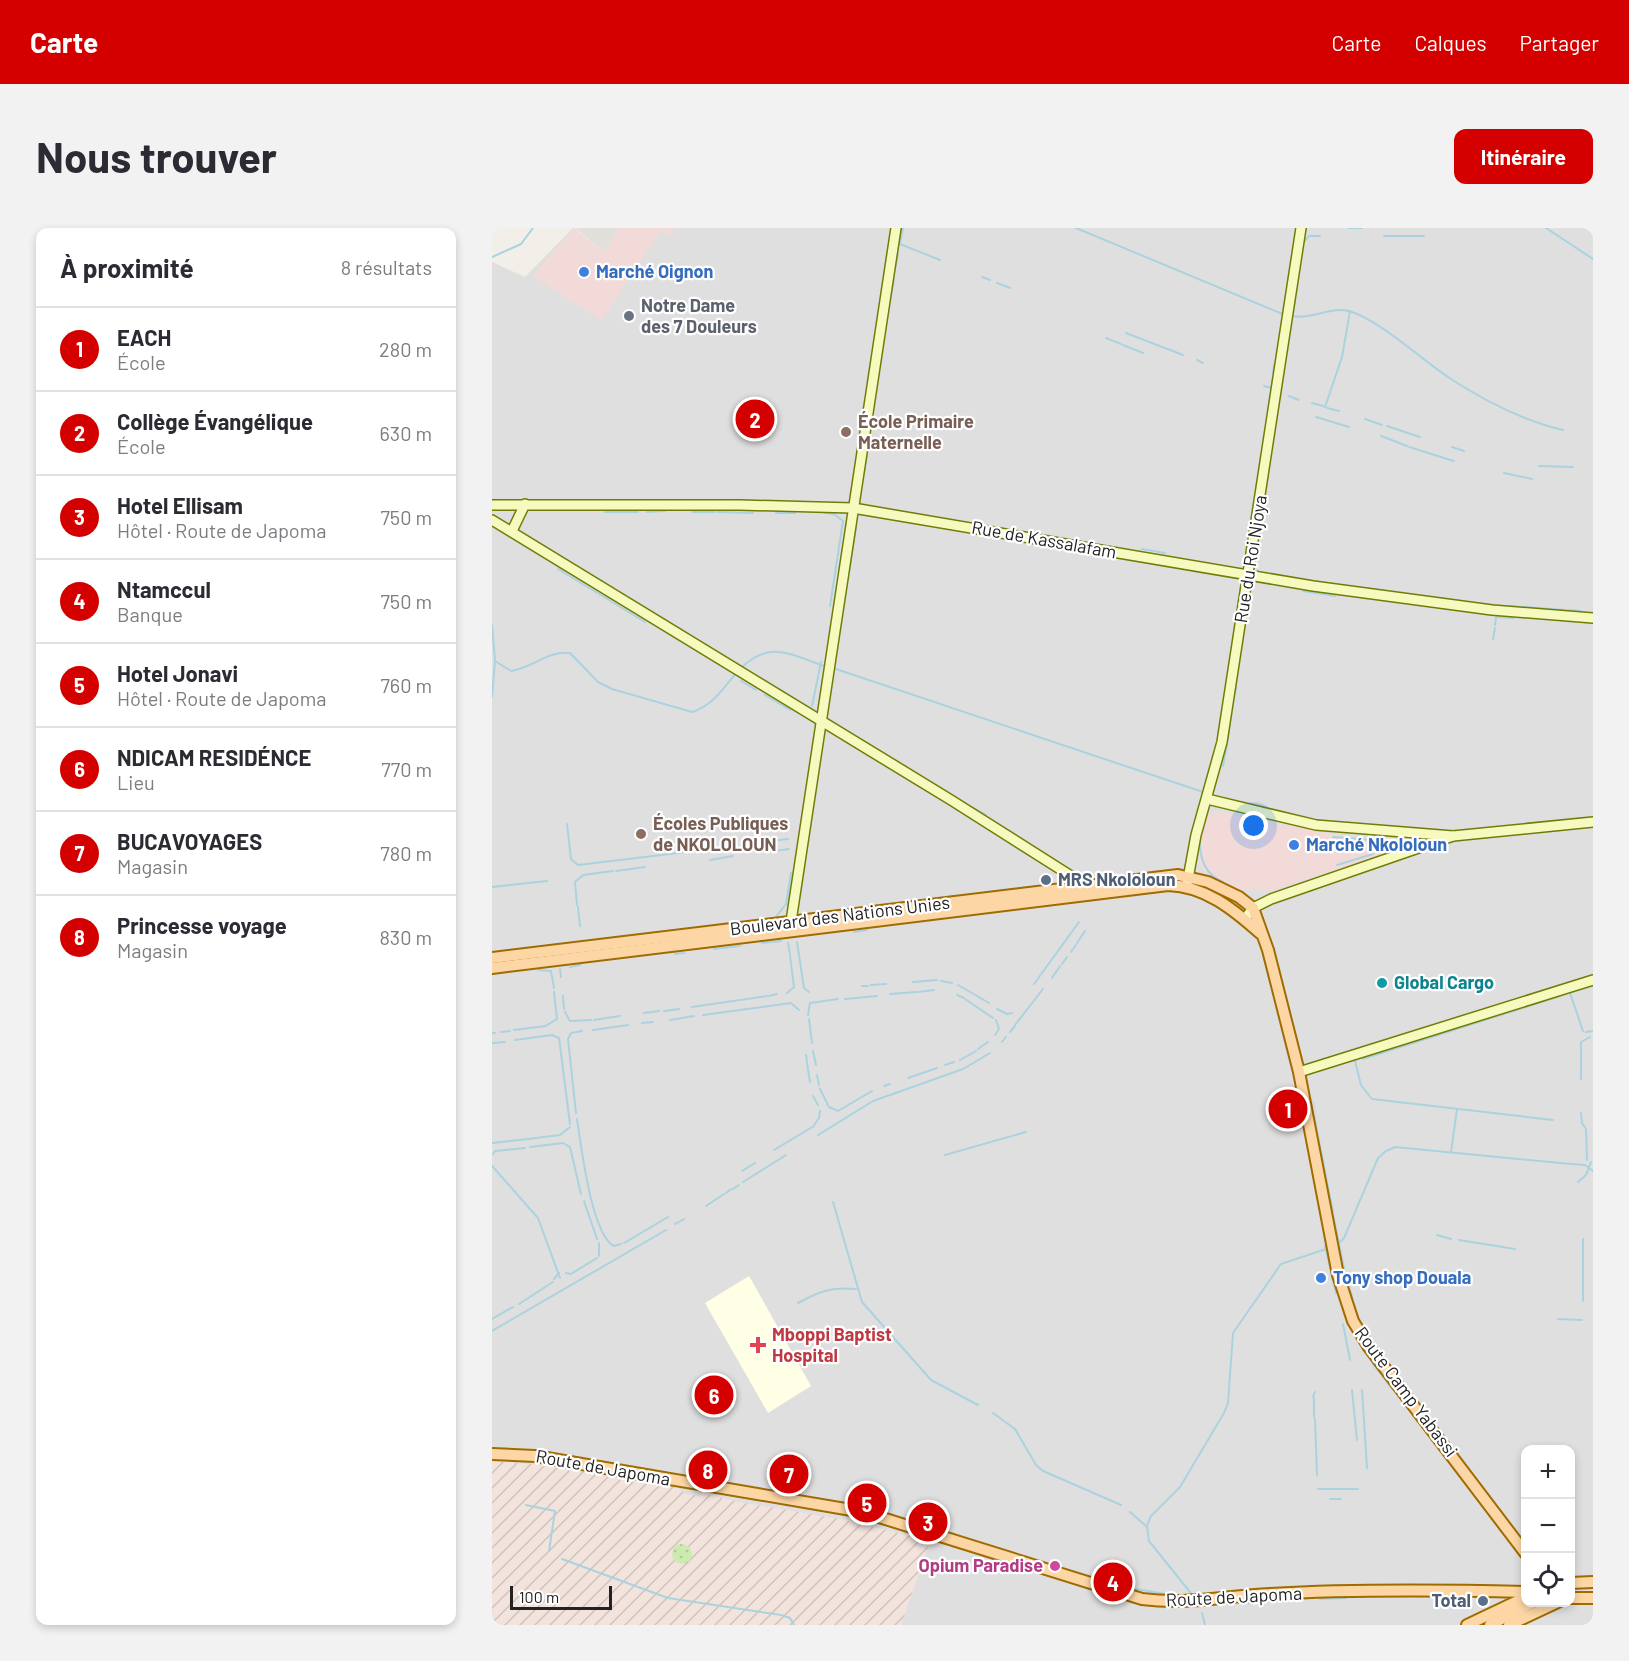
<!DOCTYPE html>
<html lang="fr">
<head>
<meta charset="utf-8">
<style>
  :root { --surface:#fff; --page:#f2f2f3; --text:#2b2b33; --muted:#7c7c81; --line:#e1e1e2; --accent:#d40000 }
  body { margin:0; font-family:Barlow,sans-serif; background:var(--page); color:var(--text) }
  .controls { position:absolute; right:18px; bottom:18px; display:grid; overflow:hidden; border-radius:12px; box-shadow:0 3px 9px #0003 }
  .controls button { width:54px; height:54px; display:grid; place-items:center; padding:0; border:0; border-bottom:2px solid var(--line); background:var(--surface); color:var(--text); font:30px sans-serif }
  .scale { position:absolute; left:18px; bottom:15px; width:102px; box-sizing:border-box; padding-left:6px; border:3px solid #222; border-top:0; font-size:16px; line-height:21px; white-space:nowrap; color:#222; -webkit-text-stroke:4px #fff; paint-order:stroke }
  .you { position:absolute; left:762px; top:598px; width:21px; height:21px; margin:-15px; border:4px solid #fff; border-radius:50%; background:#1a73e8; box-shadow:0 0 0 9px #1a73e833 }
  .badge { display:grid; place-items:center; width:39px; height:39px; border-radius:50%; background:var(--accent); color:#fff; font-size:20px; font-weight:700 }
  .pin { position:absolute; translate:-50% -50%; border:3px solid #fff; box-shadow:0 2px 6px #0006 }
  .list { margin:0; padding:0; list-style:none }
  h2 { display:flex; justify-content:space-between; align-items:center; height:78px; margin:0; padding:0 24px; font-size:26px }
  h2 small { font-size:20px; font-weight:400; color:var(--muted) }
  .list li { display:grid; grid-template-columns:39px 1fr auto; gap:18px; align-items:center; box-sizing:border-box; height:84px; padding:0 24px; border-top:2px solid var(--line) }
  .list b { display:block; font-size:22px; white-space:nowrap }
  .list p { margin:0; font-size:20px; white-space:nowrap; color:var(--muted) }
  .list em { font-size:20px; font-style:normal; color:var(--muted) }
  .icon { flex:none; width:33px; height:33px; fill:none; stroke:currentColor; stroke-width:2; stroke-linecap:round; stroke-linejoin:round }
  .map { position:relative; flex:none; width:1101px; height:1397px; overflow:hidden; border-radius:12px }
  header { display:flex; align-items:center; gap:36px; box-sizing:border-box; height:84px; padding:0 30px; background:var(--accent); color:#fff }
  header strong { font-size:28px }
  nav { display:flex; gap:33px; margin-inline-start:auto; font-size:21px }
  .intro { display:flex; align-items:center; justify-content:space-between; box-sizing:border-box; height:144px; padding:0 36px }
  h1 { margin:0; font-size:42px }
  .button { padding:15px 27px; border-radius:12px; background:var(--accent); color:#fff; font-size:21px; font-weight:700 }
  main { display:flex; gap:36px; padding:0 36px }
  aside { flex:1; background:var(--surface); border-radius:12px; box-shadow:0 3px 9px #0003 }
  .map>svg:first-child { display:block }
  .residential { fill:#e0dfdf; fill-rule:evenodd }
  .commercial { fill:#f2dad9 }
  .education { fill:#ffffe5 }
  .military { fill:url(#military-furrows) }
  .airport { fill:#e1dfda }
  .grass { fill:url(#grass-dots) }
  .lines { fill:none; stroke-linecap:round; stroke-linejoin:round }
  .stream { stroke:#aad3df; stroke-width:2 }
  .secondary-casing { stroke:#707d05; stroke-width:12 }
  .primary-casing { stroke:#a06b00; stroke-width:14 }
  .secondary { stroke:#f7fabf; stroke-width:9 }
  .primary { stroke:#fcd6a4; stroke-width:10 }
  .shop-dot { fill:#3f7fe0; stroke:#fff; stroke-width:2 }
  .worship-dot { fill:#6b7280; stroke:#fff; stroke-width:2 }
  .education-dot { fill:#8d6e63; stroke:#fff; stroke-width:2 }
  .service-dot { fill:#5c6f8a; stroke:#fff; stroke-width:2 }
  .culture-dot { fill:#0f9aa8; stroke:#fff; stroke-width:2 }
  .health-dot { fill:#e0444e; stroke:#fff; stroke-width:2 }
  .hotel-dot { fill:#d1479c; stroke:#fff; stroke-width:2 }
  .labels { text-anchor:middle; stroke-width:4.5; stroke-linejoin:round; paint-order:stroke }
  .shop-label { font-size:18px; font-weight:bold; fill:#366cbe; stroke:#fff; text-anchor:start }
  .worship-label { font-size:18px; font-weight:bold; fill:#5b616d; stroke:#fff; text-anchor:start }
  .education-label { font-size:18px; font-weight:bold; fill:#785e54; stroke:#fff; text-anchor:start }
  .street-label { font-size:18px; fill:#222; stroke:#fff }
  .service-label { font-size:18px; font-weight:bold; fill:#4e5e75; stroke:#fff; text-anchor:start }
  .culture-label { font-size:18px; font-weight:bold; fill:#0d838f; stroke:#fff; text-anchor:start }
  .health-label { font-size:18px; font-weight:bold; fill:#be3a42; stroke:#fff; text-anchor:start }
  .hotel-label { font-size:18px; font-weight:bold; fill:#b23c85; stroke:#fff; text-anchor:end }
</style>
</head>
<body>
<header>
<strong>Carte</strong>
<nav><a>Carte</a><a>Calques</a><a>Partager</a></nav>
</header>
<div class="intro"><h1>Nous trouver</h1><a class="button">Itinéraire</a></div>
<main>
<aside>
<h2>À proximité<small>8 résultats</small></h2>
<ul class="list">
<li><span class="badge">1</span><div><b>EACH</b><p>École</p></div><em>280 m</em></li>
<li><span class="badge">2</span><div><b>Collège Évangélique</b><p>École</p></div><em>630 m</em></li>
<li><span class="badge">3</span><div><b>Hotel Ellisam</b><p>Hôtel · Route de Japoma</p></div><em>750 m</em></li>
<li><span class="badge">4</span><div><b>Ntamccul</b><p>Banque</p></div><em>750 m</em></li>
<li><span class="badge">5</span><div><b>Hotel Jonavi</b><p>Hôtel · Route de Japoma</p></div><em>760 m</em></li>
<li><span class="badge">6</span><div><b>NDICAM RESIDÉNCE</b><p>Lieu</p></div><em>770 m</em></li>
<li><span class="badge">7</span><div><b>BUCAVOYAGES</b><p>Magasin</p></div><em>780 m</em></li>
<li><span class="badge">8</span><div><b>Princesse voyage</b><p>Magasin</p></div><em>830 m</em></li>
</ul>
</aside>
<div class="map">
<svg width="1101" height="1397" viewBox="0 0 1101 1397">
  <defs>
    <pattern id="military-furrows" width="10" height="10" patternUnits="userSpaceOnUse" patternTransform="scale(1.5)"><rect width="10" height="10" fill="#f3e3dd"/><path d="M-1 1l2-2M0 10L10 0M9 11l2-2" fill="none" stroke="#d0c2bd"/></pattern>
    <pattern id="grass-dots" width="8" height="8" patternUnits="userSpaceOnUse" patternTransform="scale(1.5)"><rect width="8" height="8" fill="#cdebb0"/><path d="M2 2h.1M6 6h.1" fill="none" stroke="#b0c997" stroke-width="1.8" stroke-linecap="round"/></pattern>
  </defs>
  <rect width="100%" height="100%" fill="#f2efe9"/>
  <path class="residential" d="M81,0L112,24L127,0H1101V1397H0V34L33,49ZM1034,1222H1078V1374H1034Z"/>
  <g class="commercial">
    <polygon points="82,0 112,25 128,0 184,0 178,8 169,2 110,92 40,48"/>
    <polygon points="723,583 847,608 897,611 897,624 778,663 744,661 726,655 712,642 706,627 712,591"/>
  </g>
  <polygon class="education" points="257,1048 319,1158 276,1185 213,1075"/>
  <polygon class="military" points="0,1233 50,1237 186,1260 194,1266 206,1268 211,1265 242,1273 353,1292 438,1313 409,1397 0,1397"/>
  <polygon class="airport" points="83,0 127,0 112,24"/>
  <circle class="grass" cx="190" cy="1326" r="10"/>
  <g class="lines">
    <g class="stream">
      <polyline points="411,0 408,16 448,32"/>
      <polyline points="584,0 793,87"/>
      <polyline points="857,0 870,0"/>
      <polyline points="1054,0 1101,31"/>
      <polyline points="892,8 932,8"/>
      <polyline points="811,15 817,8 828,8"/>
      <polyline points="0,29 29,16 41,0"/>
      <polyline points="403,40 406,26"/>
      <polyline points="490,49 498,52"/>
      <polyline points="505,55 518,60"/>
      <polyline points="399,66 402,52"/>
      <path d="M799,88C819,92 840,78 857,83C888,92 931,133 959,151C993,173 1032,193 1071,202"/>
      <polyline points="634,105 691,127"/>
      <polyline points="614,110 629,116"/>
      <polyline points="631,117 651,125"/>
      <polyline points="705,132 711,135"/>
      <polyline points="781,144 783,134"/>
      <polyline points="772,158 779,160 781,149"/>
      <polyline points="797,168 807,172"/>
      <polyline points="820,175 831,178"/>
      <polyline points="833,179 850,129 858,83"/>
      <polyline points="835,180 847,183"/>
      <polyline points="824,189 857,199"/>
      <polyline points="873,191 890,197"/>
      <polyline points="895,198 928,209"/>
      <polyline points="889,208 915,218"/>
      <polyline points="917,219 962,233"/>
      <polyline points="960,219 972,223"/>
      <polyline points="1047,238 1081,239"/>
      <polyline points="372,245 380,191"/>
      <polyline points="1012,245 1040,251"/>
      <polyline points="115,272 160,272"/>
      <polyline points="113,284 146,284"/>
      <polyline points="155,284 173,283"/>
      <polyline points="200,284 223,284"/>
      <polyline points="226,284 261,285"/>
      <polyline points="284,285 303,285"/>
      <polyline points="333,285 342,286 351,293 338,378"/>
      <polyline points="650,321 673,325"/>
      <polyline points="66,341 153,394"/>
      <polyline points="357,344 364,299"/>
      <polyline points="811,363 843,368"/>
      <polyline points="351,377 353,365"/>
      <polyline points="1018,378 1074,382"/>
      <polyline points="1076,382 1089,383"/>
      <polyline points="0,397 3,433 0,469"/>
      <polyline points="1003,397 1004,389 1021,390"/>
      <polyline points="1001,411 1003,400"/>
      <path d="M3,433L19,443C40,440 57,422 78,425L106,454L120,461L200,484C220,478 231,461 244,445"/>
      <polyline points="341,440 711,564"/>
      <path d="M248,441C278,411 299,427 335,439"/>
      <polyline points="249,453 264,462"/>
      <polyline points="744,462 744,457"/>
      <polyline points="273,467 298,482"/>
      <polyline points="320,478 329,434"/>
      <polyline points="736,510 738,493"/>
      <polyline points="376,517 400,531"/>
      <polyline points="731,538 735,517"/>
      <polyline points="417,542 458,567"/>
      <polyline points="462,570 494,587"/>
      <polyline points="75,596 79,631 86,637 211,622"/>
      <polyline points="841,609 892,613"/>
      <path d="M708,610C707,629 712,646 731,654"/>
      <polyline points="279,613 296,611"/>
      <polyline points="283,623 297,621"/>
      <polyline points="218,632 241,628"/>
      <polyline points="845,637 881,626"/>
      <polyline points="124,643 153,639"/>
      <polyline points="0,659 55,653"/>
      <polyline points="491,665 536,659"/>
      <polyline points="409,675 473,667"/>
      <polyline points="85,677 83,654 91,647 121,643"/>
      <polyline points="86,679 88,698"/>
      <polyline points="362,681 388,678"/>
      <polyline points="269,692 283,690 294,676 299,645"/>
      <polyline points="254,694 268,692"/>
      <polyline points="244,695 252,694"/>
      <polyline points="182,703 242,695"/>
      <polyline points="362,704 375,702"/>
      <polyline points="102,712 159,705"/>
      <polyline points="305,714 312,760 317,764"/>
      <polyline points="270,715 289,713"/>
      <polyline points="296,715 298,726"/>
      <polyline points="585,715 593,703"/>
      <polyline points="222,721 248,718"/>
      <polyline points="0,724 71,716"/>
      <polyline points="579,724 584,717"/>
      <polyline points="183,726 192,725"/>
      <polyline points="570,736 575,729"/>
      <polyline points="78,739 88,737"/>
      <polyline points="68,741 69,749"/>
      <polyline points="46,742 59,743 62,760"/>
      <polyline points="560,750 568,738"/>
      <polyline points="449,753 460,755"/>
      <polyline points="421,754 445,752"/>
      <polyline points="542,756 587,694"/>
      <polyline points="379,757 394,756"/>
      <polyline points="466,757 497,775"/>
      <polyline points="370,758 376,758"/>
      <polyline points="426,764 442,762"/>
      <polyline points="1079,764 1101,758"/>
      <polyline points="295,765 302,759 298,728"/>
      <polyline points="1078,765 1091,803"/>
      <polyline points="398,766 424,764"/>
      <polyline points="465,767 472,770"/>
      <polyline points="71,768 72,781"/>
      <polyline points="277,768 285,766"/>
      <polyline points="353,771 385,768"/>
      <polyline points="473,771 501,790"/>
      <polyline points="200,779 275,768"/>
      <polyline points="505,781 515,786 520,785"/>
      <polyline points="172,783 187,781"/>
      <polyline points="73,784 78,793 99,792"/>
      <polyline points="152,785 167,783"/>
      <polyline points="211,787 299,775 307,782"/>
      <polyline points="316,787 318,775 346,771"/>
      <polyline points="317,791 320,815"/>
      <polyline points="102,792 128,788"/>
      <polyline points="178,792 202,788"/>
      <polyline points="150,795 161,794"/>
      <polyline points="55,797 65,791 62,764"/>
      <polyline points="523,797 551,761"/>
      <polyline points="22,802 54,798"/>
      <polyline points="101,802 136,797"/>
      <polyline points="9,804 18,803"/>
      <polyline points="518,804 523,798"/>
      <polyline points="1094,804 1101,803"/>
      <polyline points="0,805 3,805"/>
      <polyline points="503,807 507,801 504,792"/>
      <polyline points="23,812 60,807 67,810 78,896"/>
      <polyline points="510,814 514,809"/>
      <polyline points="0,815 13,814"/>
      <polyline points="486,821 496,814"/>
      <polyline points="321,823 324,837"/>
      <polyline points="314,827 315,833"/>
      <polyline points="871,831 1068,768"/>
      <polyline points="468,832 484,823"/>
      <polyline points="863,833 869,857 880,871 1061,892"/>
      <polyline points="315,835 318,854"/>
      <polyline points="453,837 462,834"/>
      <polyline points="325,847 327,857"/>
      <polyline points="416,850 445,840"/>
      <polyline points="1089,851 1089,814 1098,809"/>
      <polyline points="392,858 398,856"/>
      <polyline points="328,861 336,877"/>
      <polyline points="321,868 326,877"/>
      <polyline points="337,879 346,883 380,863"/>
      <polyline points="84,885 76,811 79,805 90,803"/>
      <polyline points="1089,885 1090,895 1094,901 1095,932"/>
      <polyline points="822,888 841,984"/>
      <path d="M85,891C89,916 99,1006 122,1018L129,1016"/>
      <polyline points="322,897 327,890 328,883"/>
      <polyline points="326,907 381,873 471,841 498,825"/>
      <polyline points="28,912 68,907 78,899"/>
      <polyline points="0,915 27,912"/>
      <polyline points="38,919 71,915 78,919 89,966"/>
      <polyline points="282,922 322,898"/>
      <polyline points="959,924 965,881"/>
      <polyline points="1,926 3,923 33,920"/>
      <polyline points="453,927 534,904"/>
      <polyline points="0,938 46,990 68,1050"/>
      <polyline points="250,943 263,935"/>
      <polyline points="251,954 294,927"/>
      <polyline points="1086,954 1094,947 1099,934"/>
      <polyline points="241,961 247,957"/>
      <polyline points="234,965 239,961"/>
      <polyline points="92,973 105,1011"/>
      <polyline points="341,974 370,1074 439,1152 486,1177"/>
      <polyline points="214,978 232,966"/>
      <polyline points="841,986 853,1045"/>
      <polyline points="183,996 192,991"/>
      <polyline points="945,1007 959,1011"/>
      <polyline points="1091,1011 1091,1073"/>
      <polyline points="967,1012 1023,1021"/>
      <polyline points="107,1015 107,1028"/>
      <polyline points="132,1015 176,989"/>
      <polyline points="845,1017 852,1010 886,930 894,923 903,919 1079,936 1093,937 1101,943"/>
      <polyline points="833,1018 844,1065"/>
      <polyline points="74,1045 79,1046 105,1030"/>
      <polyline points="853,1047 860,1068"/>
      <polyline points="62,1051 67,1045"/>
      <path d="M306,1075C328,1063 339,1059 364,1061"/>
      <polyline points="27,1076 61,1054"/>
      <polyline points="0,1091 21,1079"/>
      <polyline points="1066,1091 1090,1092"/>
      <polyline points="851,1096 858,1132"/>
      <polyline points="0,1103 174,1002"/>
      <polyline points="881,1136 901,1162"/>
      <polyline points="860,1162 865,1212"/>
      <polyline points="870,1162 875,1240"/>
      <polyline points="821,1169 823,1164"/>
      <polyline points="822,1170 822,1189"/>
      <polyline points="501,1185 523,1201 544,1237 551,1243 629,1277"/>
      <polyline points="823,1191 825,1247"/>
      <polyline points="19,1222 37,1223"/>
      <polyline points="826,1261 866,1261"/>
      <polyline points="237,1267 279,1274"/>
      <polyline points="838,1271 849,1271"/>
      <polyline points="34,1277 63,1283 57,1323"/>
      <polyline points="386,1283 401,1287"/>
      <polyline points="638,1284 654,1298"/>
      <polyline points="356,1287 382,1293"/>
      <polyline points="423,1293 434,1297"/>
      <polyline points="459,1305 496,1318"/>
      <polyline points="493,1328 529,1339"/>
      <polyline points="70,1331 176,1370 289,1387 298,1390 302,1397"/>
      <polyline points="535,1341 633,1372"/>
      <polyline points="623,1358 630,1359"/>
      <polyline points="644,1361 686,1368"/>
      <polyline points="768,1361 810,1359"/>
      <polyline points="702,1369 657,1313 655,1298 659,1288 688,1259 732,1185 736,1175 741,1105 789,1036 837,1020"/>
      <polyline points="828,1371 854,1370"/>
      <polyline points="750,1376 819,1370"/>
      <polyline points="710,1385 713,1397"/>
    </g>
    <defs>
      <g id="secondary">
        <polyline points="0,277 248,277 361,280 821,358 1000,382 1101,390"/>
        <polyline points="0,292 459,572 598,660"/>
        <polyline points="20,303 33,276"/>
        <polyline points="715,571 824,597 961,608"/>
        <polyline points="695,656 704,607 730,514 809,0"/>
        <polyline points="753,691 761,680 779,671 961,608 1101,594"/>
        <polyline points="298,700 404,0"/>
        <polyline points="807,844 1101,752"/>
      </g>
      <g id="primary">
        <polyline points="0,730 686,647 716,654 747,669 761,680 776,722 807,844 846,1047 861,1093 876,1118 1034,1326"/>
        <path d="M0,740L676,657C713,658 741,681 768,705"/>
        <path d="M0,1226L43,1228L371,1284L650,1371C697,1377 732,1368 778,1366C863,1361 948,1362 1034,1364"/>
        <polyline points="1078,1355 1101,1354"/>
        <polyline points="1078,1370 1101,1370"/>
        <polyline points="975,1397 1034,1369"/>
        <polyline points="998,1397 1042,1374"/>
        <polyline points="1017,1397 1066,1374"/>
      </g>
    </defs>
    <use href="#secondary" class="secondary-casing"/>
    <use href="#primary" class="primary-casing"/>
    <use href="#secondary" class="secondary"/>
    <use href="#primary" class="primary"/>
  </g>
  <g class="shop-dot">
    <circle cx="92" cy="44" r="6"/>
    <circle cx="802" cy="617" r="6"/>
    <circle cx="829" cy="1050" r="6"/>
  </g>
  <circle class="worship-dot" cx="137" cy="88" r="6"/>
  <g class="education-dot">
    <circle cx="354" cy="204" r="6"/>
    <circle cx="149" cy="606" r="6"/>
  </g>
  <g class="service-dot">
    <circle cx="554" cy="652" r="6"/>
    <circle cx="991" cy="1373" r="6"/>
  </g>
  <circle class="culture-dot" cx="890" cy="755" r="6"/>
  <path class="health-dot" d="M263 1108h6v6h6v6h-6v6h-6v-6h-6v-6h6z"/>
  <circle class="hotel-dot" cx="563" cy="1338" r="6"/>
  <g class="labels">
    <g class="shop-label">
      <text x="104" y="50">Marché Oignon</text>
      <text x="814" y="623">Marché Nkololoun</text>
      <text x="841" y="1056">Tony shop Douala</text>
    </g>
    <g class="worship-label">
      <text x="149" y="84">Notre Dame<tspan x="149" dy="21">des 7 Douleurs</tspan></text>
    </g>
    <g class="education-label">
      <text x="366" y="200">École Primaire<tspan x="366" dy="21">Maternelle</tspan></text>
      <text x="161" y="602">Écoles Publiques<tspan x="161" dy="21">de NKOLOLOUN</tspan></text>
    </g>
    <g class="street-label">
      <text transform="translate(552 312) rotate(10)" y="6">Rue de Kassalafam</text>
      <text transform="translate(759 331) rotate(-81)" y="6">Rue du Roi Njoya</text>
      <text transform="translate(348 688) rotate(-7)" y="6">Boulevard des Nations Unies</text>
      <text transform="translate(914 1164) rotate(53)" y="6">Route Camp Yabassi</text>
      <text transform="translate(111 1240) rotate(10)" y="6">Route de Japoma</text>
      <text transform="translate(742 1369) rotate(-3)" y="6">Route de Japoma</text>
    </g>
    <g class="service-label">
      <text x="566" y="658">MRS Nkololoun</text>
      <text x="979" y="1379" text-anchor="end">Total</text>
    </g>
    <g class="culture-label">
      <text x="902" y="761">Global Cargo</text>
    </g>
    <g class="health-label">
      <text x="280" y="1113">Mboppi Baptist<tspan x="280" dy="21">Hospital</tspan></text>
    </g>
    <g class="hotel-label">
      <text x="551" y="1344">Opium Paradise</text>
    </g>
  </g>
</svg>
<div class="controls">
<button>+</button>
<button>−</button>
<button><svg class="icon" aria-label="locate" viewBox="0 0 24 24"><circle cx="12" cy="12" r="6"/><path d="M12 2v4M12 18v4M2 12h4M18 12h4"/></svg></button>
</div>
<div class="scale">100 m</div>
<div class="you"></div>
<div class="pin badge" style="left:796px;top:881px">1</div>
<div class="pin badge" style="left:263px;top:191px">2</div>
<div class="pin badge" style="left:436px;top:1294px">3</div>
<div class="pin badge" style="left:621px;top:1354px">4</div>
<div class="pin badge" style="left:375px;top:1275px">5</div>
<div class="pin badge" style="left:222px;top:1167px">6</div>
<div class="pin badge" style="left:297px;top:1246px">7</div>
<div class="pin badge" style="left:216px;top:1242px">8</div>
</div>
</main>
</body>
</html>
